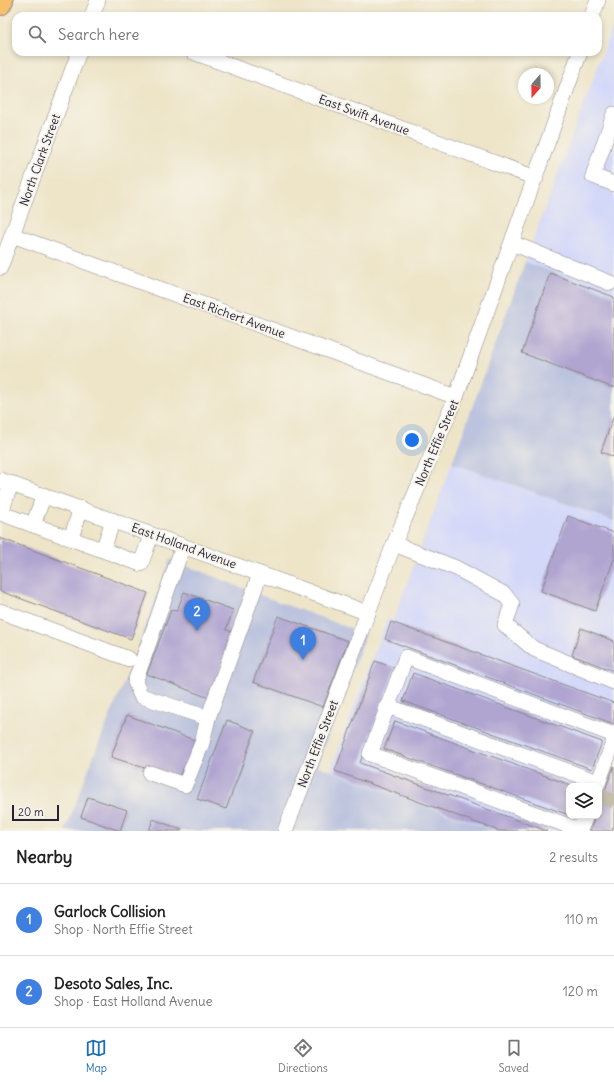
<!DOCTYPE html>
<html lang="en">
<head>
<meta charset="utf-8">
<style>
  :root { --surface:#fff; --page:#f2f2f2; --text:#222; --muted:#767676; --line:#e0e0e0; --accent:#1f6fb2 }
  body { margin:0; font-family:Delius,sans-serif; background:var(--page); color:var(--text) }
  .controls { position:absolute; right:12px; bottom:12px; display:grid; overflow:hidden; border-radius:8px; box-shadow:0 2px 6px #0003 }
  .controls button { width:36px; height:36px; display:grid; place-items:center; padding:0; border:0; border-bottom:1px solid var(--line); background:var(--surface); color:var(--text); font:20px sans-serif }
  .compass { position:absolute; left:518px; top:68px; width:36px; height:36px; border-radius:50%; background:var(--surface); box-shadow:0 2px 6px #0003; rotate:200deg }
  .scale { position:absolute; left:12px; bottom:10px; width:47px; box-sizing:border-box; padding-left:4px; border:2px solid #22223b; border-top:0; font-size:11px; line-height:14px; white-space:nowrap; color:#22223b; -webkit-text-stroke:3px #f7f3e8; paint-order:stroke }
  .you { position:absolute; left:412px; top:440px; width:14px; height:14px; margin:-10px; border:3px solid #fff; border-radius:50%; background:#1a73e8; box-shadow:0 0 0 6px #1a73e833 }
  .badge { display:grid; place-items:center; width:26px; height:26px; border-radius:50%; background:var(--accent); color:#fff; font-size:13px; font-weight:700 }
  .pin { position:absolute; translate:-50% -33px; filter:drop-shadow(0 1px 2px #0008) }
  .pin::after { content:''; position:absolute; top:21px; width:14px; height:12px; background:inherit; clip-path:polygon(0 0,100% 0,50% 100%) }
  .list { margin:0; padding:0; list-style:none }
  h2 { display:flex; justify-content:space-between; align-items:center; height:52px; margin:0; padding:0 16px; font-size:17px }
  h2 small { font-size:13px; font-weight:400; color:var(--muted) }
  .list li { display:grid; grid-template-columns:26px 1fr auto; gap:12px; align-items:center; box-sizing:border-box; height:72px; padding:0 16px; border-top:1px solid var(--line) }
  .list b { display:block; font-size:15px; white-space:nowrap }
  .list p { margin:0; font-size:13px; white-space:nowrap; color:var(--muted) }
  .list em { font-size:13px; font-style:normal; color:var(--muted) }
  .icon { flex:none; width:22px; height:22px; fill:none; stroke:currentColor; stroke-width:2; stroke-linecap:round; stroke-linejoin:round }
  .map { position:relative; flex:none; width:614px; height:831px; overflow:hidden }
  .search { position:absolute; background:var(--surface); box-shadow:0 2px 6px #0003; left:12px; right:12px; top:12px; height:44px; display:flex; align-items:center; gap:10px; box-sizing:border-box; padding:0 14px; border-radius:12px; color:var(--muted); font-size:15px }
  .sheet { height:196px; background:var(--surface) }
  nav { display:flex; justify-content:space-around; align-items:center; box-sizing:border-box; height:56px; border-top:1px solid var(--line); background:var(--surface); font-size:11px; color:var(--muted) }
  nav a { display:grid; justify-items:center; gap:2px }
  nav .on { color:var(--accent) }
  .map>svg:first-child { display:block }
  .built { fill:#d3d8f9; fill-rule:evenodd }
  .industrial { fill:#bcc3de }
  .building { fill:#b0a5d1 }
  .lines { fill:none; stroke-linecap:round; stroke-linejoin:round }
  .minor-tunnel { stroke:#c5bead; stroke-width:15; stroke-dasharray:15 8; stroke-linecap:butt }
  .minor-casing { stroke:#888482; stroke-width:16 }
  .highway-casing { stroke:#888482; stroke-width:24 }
  .minor { stroke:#fff; stroke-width:15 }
  .highway { stroke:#f7c06c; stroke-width:22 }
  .labels { text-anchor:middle; stroke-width:3.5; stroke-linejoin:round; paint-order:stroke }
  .street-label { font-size:12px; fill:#22223b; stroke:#f7f3e8 }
</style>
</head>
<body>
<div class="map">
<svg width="614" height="831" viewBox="0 0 614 831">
  <rect width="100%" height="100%" fill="#f7f3e8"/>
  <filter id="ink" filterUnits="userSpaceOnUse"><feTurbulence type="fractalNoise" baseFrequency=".025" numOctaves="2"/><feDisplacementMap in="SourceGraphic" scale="8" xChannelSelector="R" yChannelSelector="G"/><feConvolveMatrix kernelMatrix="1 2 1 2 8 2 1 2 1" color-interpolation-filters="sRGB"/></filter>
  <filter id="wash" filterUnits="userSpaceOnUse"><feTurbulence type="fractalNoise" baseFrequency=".012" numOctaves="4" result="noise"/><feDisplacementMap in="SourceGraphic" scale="16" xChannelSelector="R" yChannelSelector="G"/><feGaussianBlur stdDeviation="0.9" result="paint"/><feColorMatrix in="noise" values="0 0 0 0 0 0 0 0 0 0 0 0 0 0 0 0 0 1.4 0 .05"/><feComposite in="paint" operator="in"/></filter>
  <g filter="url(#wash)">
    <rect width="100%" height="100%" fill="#eee5c9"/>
    <g class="built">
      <polygon points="614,22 614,294 525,262"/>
      <path d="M452,463L614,521V831H495L330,771L387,619L393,621ZM569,786H599V816H569Z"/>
    </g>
    <g class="industrial">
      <polygon points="525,262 614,294 614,521 452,463"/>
      <polygon points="170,559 265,597 366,634 317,766 495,831 65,831 92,760 137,650"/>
    </g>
    <g id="blocks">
      <g class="building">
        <polygon points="550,273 614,297 614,388 522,353"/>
        <polygon points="614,415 614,457 601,452"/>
        <polygon points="568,516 614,533 614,559 595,611 541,591"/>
        <polygon points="0,538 148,593 131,639 0,591"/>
        <polygon points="184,592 233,610 226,630 233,632 209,698 147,674 171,610 177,611"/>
        <polygon points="278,616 348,641 323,707 253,682"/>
        <polygon points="391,622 614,703 614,724 385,639"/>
        <polygon points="581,628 614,641 614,671 572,655"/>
        <polygon points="375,661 395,668 360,763 547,831 499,831 335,771"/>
        <polygon points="413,673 602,742 592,769 403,701"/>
        <polygon points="127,715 197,741 187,770 183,768 178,779 111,757"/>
        <polygon points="227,720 255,731 226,809 197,799"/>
        <polygon points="395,721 573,786 569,786 569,815 384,749"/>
        <polygon points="614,766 614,826 612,831 590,831 595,816 599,816 599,806"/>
        <polygon points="88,797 127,810 120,831 81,817"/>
        <polygon points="153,819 182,830 181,831 149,831"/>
      </g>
    </g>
  </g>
  <g filter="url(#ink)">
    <use href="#blocks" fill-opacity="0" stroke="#888482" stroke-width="1"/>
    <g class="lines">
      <polyline class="minor-tunnel" points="602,797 614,801"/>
      <defs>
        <g id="minor">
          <polyline points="92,16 98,0"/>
          <polyline points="592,16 598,0"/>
          <polyline points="193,52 536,178"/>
          <polyline points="614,114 593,176 614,184"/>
          <polyline points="12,235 456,397"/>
          <polyline points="512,243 610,283"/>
          <polyline points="0,268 79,52"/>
          <polyline points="0,480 368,613"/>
          <polyline points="0,513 141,564 151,535"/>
          <polyline points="1,513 11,483"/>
          <polyline points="33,525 44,495"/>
          <polyline points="71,538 81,508"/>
          <polyline points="394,544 456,568 504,594 512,604 505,625 534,649 614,682"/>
          <polyline points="183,546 135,682 141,696 208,718 260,574"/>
          <polyline points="103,550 113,520"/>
          <polyline points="0,611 129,659"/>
          <polyline points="387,706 598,782"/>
          <polyline points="150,773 185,785 202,743 208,718"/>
          <polyline points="597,786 614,740"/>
          <polyline points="586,816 580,830 370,754 406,657 614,735"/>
          <polyline points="285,831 394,544 456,397 580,52"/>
        </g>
        <polyline id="highway" points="0,4 2,0"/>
      </defs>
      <use href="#minor" class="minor-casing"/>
      <use href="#highway" class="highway-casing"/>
      <use href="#minor" class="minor"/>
      <use href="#highway" class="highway"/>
    </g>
  </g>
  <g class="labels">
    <g class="street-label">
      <text transform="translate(364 115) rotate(20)" y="4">East Swift Avenue</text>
      <text transform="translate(40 160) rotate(-70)" y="4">North Clark Street</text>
      <text transform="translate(234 316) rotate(20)" y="4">East Richert Avenue</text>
      <text transform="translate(437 443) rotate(-67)" y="4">North Effie Street</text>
      <text transform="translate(184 546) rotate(20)" y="4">East Holland Avenue</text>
      <text transform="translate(318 744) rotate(-69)" y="4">North Effie Street</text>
    </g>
  </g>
</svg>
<div class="controls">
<button><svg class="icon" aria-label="layers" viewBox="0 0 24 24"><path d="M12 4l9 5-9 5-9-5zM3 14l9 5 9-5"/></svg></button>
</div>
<svg class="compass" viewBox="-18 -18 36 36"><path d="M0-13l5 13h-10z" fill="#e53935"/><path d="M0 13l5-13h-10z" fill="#767676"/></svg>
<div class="scale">20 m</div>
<div class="you"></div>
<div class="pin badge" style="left:303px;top:660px;background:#3f7fe0">1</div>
<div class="pin badge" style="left:197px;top:631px;background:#3f7fe0">2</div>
<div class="search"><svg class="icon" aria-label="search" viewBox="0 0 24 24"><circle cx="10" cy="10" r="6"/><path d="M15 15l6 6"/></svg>Search here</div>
</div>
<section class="sheet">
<h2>Nearby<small>2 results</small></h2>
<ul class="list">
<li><span class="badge" style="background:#3f7fe0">1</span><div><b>Garlock Collision</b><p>Shop · North Effie Street</p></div><em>110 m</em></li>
<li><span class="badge" style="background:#3f7fe0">2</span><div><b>Desoto Sales, Inc.</b><p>Shop · East Holland Avenue</p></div><em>120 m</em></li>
</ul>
</section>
<nav>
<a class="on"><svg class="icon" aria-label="map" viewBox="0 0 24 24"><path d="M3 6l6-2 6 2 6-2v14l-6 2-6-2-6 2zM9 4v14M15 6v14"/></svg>Map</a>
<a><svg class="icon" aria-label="directions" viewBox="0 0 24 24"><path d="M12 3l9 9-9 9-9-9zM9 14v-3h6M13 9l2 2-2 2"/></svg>Directions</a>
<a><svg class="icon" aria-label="saved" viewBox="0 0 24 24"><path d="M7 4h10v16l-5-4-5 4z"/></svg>Saved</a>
</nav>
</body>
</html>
